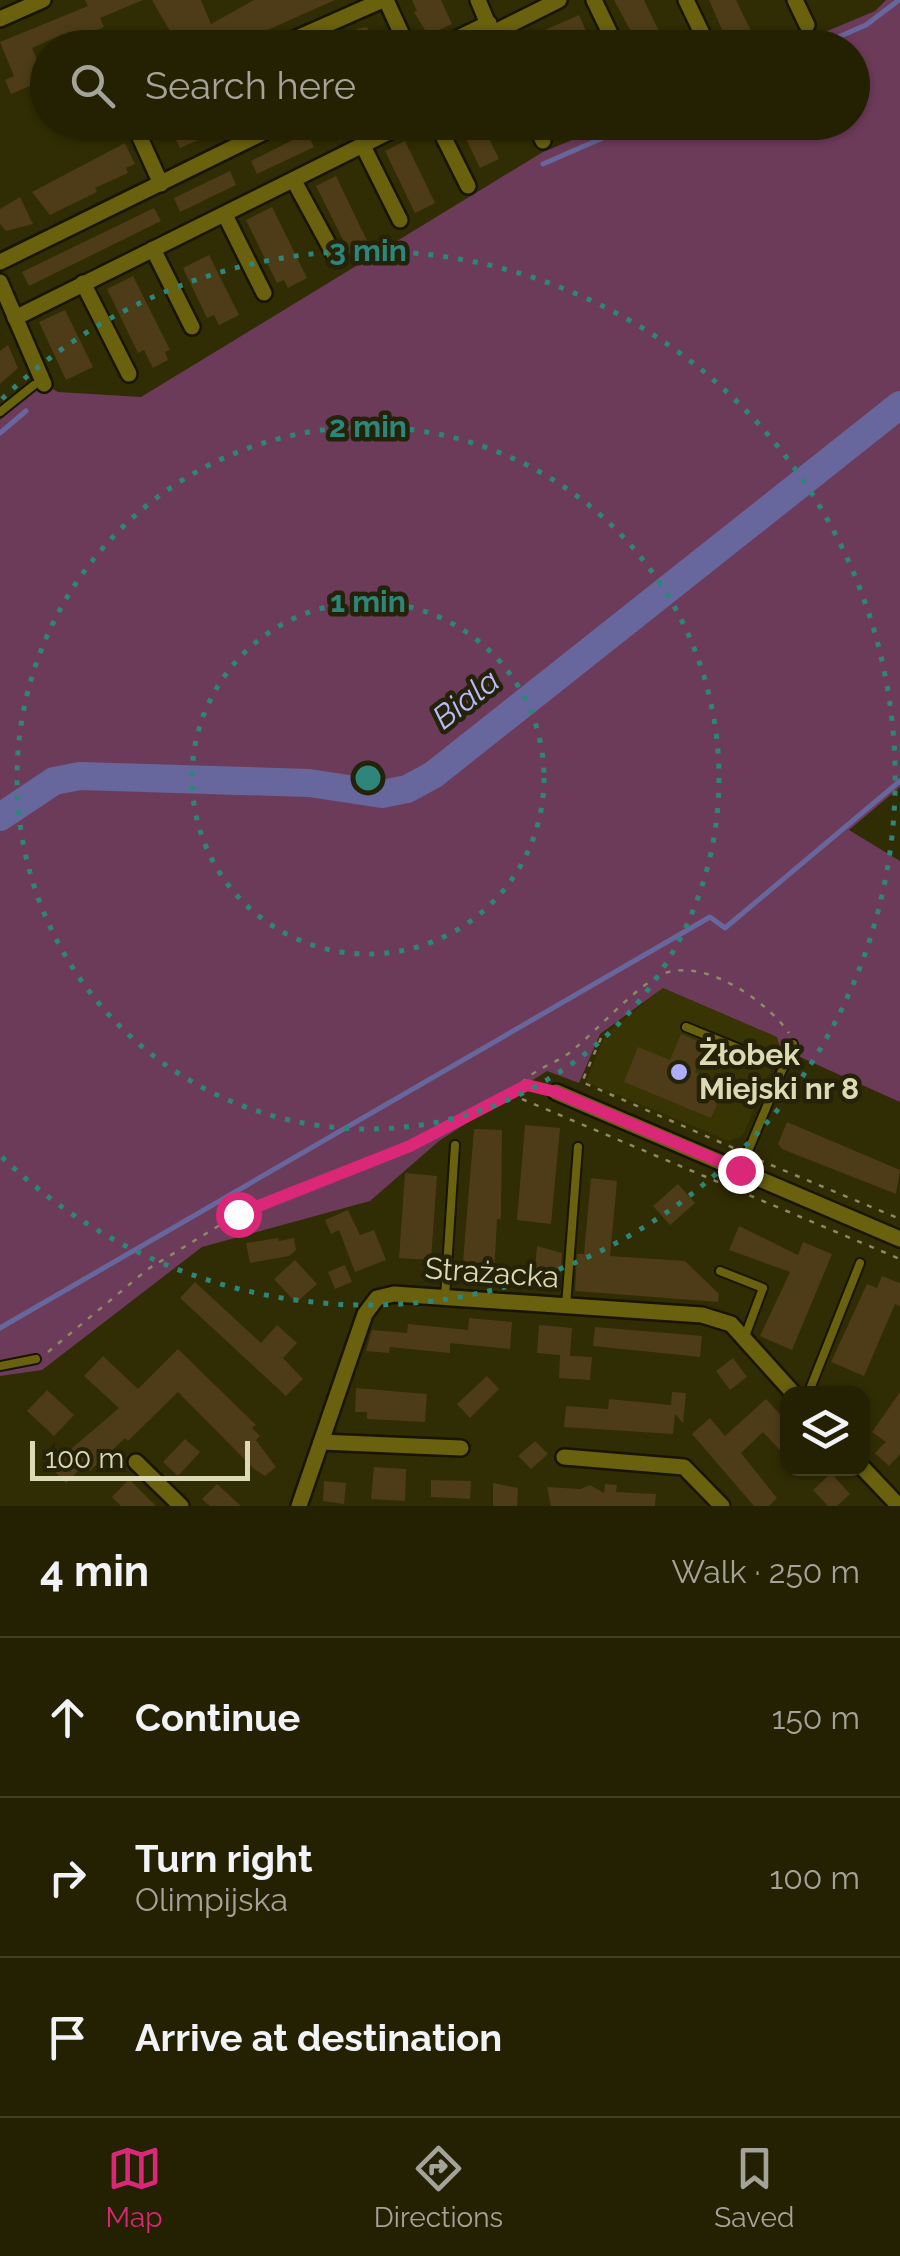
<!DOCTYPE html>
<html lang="en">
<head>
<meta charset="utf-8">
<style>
  :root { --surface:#242102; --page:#302e11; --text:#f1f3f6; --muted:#a3a399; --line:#413e24; --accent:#db2777 }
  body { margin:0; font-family:Raleway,sans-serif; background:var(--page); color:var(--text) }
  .controls { position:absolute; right:30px; bottom:30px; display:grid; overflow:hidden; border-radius:20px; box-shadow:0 2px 8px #0004 }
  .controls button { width:90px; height:90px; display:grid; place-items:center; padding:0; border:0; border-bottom:2px solid var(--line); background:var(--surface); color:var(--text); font:50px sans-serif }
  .scale { position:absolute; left:30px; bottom:25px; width:220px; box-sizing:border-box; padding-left:10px; border:5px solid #dcd9b5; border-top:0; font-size:28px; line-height:35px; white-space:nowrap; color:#dcd9b5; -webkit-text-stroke:8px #25220a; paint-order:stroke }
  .stop { position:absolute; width:30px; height:30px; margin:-22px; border:8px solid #db2777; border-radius:50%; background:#fff }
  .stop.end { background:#db2777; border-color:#fff; box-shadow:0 2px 10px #0008 }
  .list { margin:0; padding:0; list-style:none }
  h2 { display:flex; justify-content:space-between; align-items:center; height:130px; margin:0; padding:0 40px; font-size:42px }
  h2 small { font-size:32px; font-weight:400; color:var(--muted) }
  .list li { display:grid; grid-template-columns:65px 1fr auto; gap:30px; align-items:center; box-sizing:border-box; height:160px; padding:0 40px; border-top:2px solid var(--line) }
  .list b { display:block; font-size:38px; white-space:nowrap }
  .list p { margin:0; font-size:32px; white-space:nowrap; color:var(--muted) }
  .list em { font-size:32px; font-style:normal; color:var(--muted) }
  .icon { flex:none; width:55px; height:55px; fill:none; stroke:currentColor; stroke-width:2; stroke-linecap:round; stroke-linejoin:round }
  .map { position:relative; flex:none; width:900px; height:1506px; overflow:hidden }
  .search { position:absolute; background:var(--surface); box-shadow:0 2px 8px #0004; left:30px; right:30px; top:30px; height:110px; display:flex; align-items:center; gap:25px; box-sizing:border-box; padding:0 35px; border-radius:55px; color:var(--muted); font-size:38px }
  .sheet { height:610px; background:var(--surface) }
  nav { display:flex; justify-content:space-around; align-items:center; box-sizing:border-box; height:140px; border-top:2px solid var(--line); background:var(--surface); font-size:28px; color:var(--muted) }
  nav a { display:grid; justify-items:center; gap:5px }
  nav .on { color:var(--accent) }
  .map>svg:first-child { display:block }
  .built { fill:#383404 }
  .green { fill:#6d3b5a }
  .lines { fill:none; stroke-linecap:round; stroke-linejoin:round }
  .stream { stroke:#67679d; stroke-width:5 }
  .river { stroke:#67679d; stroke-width:28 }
  .building { fill:#4d3c17 }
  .lane-casing { stroke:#171400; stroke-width:12 }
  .street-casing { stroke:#171400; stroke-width:20 }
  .path { stroke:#8d8963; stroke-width:2.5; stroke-dasharray:5 8; stroke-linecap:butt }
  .lane { stroke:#69610e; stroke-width:8 }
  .street { stroke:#69610e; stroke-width:15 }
  .route { stroke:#db2777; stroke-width:12 }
  .ring { fill:none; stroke:#2e8579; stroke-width:5; stroke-dasharray:5 10 }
  .poi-dot { fill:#aeaefa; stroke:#25220a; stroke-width:4 }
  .labels { text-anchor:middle; stroke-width:9; stroke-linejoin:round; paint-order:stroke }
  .poi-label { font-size:30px; font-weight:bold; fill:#dcd9b5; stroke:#25220a; text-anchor:start }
  .street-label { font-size:30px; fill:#dcd9b5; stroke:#25220a }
  .water-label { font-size:32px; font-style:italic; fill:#babbfc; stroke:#25220a }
  .centre { fill:#2e8579; stroke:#25220a; stroke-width:5 }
  .ring-label { font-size:30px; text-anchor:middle; font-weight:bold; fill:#2e8579; stroke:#25220a; stroke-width:9; stroke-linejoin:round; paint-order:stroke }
</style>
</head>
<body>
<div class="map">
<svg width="900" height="1506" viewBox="0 0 900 1506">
  <rect width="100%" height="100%" fill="#302c03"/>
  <polygon class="built" points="663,988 777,1037 780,1048 743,1135 729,1141 586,1082 605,1035"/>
  <polygon class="green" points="886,0 900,0 900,787 849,830 900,861 900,1102 780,1048 777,1037 663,988 600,1034 579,1083 547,1071 439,1141 370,1201 202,1247 42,1370 0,1376 0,420 44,384 58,392 141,397 543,152 613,123 852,122 852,48 789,47 875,11"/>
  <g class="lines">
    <g class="stream">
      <polyline points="813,48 866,25 899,0"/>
      <polyline points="543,164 639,122"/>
      <polyline points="0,433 26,411"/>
      <polyline points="0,1328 710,917 725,928 900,781"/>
    </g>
    <polyline class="river" points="0,817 54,781 80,776 309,783 382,794 407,789 433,775 900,405"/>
  </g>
  <g class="building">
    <polygon points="85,0 143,0 100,18 104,27 82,37 87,48 69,48 63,34 32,48 46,79 11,94 5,80 14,76 0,42 88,6"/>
    <polygon points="152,0 201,0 211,24 254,0 335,0 227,48 150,48 174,38"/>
    <polygon points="412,0 441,0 452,24 428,35 414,12 417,11"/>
    <polygon points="614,0 644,0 667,48 640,48"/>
    <polygon points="709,0 736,0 757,43 730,48"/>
    <polygon points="579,15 589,38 584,43 534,48 529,37"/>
    <polygon points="367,27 377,48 320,48 360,28"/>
    <polygon points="167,122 240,122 180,148"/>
    <polygon points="458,122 481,122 499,159 480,168"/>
    <polygon points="307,133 314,147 257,174 251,161"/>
    <polygon points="405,141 435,203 415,213 385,151"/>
    <polygon points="125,143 135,164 126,168 128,173 95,188 97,192 50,215 32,192"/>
    <polygon points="230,171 236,185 180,212 174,198"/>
    <polygon points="336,176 370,247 351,256 316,186"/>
    <polygon points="20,197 33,224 6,231 0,224 0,209"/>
    <polygon points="272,207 307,278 288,288 284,280 277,283 246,220"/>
    <polygon points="154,208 161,221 29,286 22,272"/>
    <polygon points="209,255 239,315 219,325 214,315 207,318 183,268"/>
    <polygon points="133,276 170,350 165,352 168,360 153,368 144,350 138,353 107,289"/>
    <polygon points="65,310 93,367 66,380 39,322"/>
    <polygon points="8,345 18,368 0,384 0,351"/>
    <polygon points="681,1034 706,1045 695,1072 726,1085 711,1118 624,1082 638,1047 670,1060"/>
    <polygon points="787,1122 900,1170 896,1194 782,1149 778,1144"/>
    <polygon points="525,1125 560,1128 551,1224 517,1220"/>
    <polygon points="474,1129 502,1130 501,1219 497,1219 494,1276 462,1274"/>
    <polygon points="405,1173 437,1176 431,1260 399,1258"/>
    <polygon points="591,1178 617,1181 610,1256 685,1261 719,1294 718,1302 575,1291 577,1254 584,1254"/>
    <polygon points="678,1184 695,1203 670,1225 653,1206"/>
    <polygon points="348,1210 360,1235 374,1230 386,1260 355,1272 339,1230 331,1234 325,1220"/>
    <polygon points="739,1226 798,1255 803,1242 832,1254 792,1350 760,1336 790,1272 729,1250"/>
    <polygon points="278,1238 279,1241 294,1238 296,1250 289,1256 250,1263 246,1243"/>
    <polygon points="537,1246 562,1253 561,1272 535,1269"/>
    <polygon points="295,1260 317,1284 296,1303 274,1279"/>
    <polygon points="345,1265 352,1282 335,1289 328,1272"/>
    <polygon points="882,1276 900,1283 900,1306 895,1304 864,1376 831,1362 867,1284 877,1288"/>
    <polygon points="195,1282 261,1343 277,1325 297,1343 283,1358 303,1379 286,1396 180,1298"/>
    <polygon points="469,1318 512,1322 510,1349 450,1343 450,1353 390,1347 389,1353 366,1351 372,1330 407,1333 408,1324 468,1330"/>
    <polygon points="539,1325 572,1328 570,1356 592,1357 590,1380 559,1378 560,1355 537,1353"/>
    <polygon points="595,1327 702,1336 700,1357 593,1346"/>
    <polygon points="178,1349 256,1425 252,1428 260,1436 256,1440 276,1467 265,1476 254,1469 178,1392 128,1441 125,1438 90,1471 84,1465 66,1483 50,1467 119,1408 84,1376 103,1356 138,1389"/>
    <polygon points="733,1358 747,1377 730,1390 716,1371"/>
    <polygon points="487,1376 499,1389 470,1418 457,1404"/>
    <polygon points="356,1388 427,1394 425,1422 367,1419 367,1412 355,1412"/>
    <polygon points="47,1390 74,1415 54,1436 27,1411"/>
    <polygon points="672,1392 686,1393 683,1423 675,1414 673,1434 564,1427 566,1406 608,1409 609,1399 671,1405"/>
    <polygon points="900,1392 900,1454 889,1466 875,1453 886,1442 872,1432"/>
    <polygon points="766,1399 788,1423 788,1459 763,1432 741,1453 777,1498 769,1506 754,1506 692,1434 710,1418 725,1436"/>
    <polygon points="185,1439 200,1452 178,1476 163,1462"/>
    <polygon points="535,1441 548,1454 531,1469 518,1456"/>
    <polygon points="374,1467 406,1469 405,1501 371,1499"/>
    <polygon points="831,1473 850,1494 837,1506 828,1506 813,1490"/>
    <polygon points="129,1479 156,1506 121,1506 112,1497"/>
    <polygon points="431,1480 471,1481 470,1499 431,1497"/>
    <polygon points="324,1481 346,1483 344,1504 323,1501"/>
    <polygon points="493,1483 518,1488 517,1506 493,1506"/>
    <polygon points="217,1484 241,1506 210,1506 202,1499"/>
    <polygon points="605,1484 617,1485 616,1492 656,1494 655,1506 551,1506 547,1487 580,1489 590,1485 604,1493"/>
  </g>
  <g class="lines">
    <defs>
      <g id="lane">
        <polyline points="0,412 34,385"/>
        <polyline points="686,1027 784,1067"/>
        <polyline points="740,1170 793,1044"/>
        <polyline points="720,1271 763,1288 744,1339"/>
        <polyline points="445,1298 455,1145"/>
        <polyline points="566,1306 578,1147"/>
        <polyline points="0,1366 36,1359"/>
        <polyline points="808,1394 860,1263"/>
      </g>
      <g id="street">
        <polyline points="386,0 408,48"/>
        <polyline points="478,0 498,48"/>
        <polyline points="594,0 617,48"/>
        <polyline points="686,0 709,48"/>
        <polyline points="795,0 807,25"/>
        <polyline points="0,19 43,0"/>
        <polyline points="493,33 559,0"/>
        <polyline points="274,48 383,0"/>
        <polyline points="437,48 489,23"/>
        <polyline points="133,122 161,184"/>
        <polyline points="436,122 468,186"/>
        <polyline points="534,122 543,141"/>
        <polyline points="97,125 102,122"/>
        <polyline points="363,146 400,220"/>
        <polyline points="294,181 336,258"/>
        <polyline points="225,215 264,293"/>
        <polyline points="153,249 192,327"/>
        <polyline points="0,262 285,122"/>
        <polyline points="0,282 44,384"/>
        <polyline points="83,283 129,374"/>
        <polyline points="15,318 409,122"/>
        <polyline points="556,1092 900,1239"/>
        <polyline points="321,1442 461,1448"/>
        <polyline points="564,1457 684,1467 722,1506"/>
        <polyline points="136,1462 181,1506"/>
        <polyline points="862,1467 899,1506"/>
        <polyline points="299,1506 365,1314 377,1298 394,1294 702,1315 731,1324 794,1394"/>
      </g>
    </defs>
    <use href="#lane" class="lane-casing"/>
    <use href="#street" class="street-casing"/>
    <g class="path">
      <polyline points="601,1038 582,1082 738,1150"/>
      <path d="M522,1083C535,1068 558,1063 573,1050C600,1027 626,997 655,978C697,951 766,1000 789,1033"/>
      <polyline points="510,1094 900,1259"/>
      <polyline points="759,1160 900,1219"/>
      <polyline points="48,1352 148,1269 238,1214 292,1196 468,1120 519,1086 540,1087"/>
    </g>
    <use href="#lane" class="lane"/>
    <use href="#street" class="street"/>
  </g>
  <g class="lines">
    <polyline class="route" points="238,1214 410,1146 527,1085 556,1092 740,1170"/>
  </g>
  <g class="ring">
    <circle cx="368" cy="778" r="176"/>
    <circle cx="368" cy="778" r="351"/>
    <path d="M2 399A527 527 0 1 1 2 1157"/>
  </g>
  <circle class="poi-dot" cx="679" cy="1072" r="10"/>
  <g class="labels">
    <g class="poi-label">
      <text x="699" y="1065">Żłobek<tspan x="699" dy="34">Miejski nr 8</tspan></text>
    </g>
    <g class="street-label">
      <text transform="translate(492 1273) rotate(4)" y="10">Strażacka</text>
    </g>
    <g class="water-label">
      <text transform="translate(466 699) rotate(-38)" y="11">Biala</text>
    </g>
  </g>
  <circle cx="368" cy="778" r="15" class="centre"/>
  <g class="ring-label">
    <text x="368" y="261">3 min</text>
    <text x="368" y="437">2 min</text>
    <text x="368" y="612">1 min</text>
  </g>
</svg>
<div class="controls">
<button><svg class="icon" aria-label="layers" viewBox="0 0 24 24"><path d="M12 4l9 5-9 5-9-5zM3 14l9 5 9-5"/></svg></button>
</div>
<div class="scale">100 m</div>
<div class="stop" style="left:238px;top:1214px"></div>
<div class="stop end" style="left:740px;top:1170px"></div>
<div class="search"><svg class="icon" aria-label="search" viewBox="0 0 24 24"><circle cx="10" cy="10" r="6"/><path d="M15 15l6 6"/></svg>Search here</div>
</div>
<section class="sheet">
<h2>4 min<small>Walk · 250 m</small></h2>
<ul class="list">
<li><svg class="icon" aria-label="ahead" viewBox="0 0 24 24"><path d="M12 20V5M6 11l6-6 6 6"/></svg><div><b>Continue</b></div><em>150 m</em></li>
<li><svg class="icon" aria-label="right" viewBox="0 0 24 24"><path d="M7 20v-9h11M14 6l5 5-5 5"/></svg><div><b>Turn right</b><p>Olimpijska</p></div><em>100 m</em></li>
<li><svg class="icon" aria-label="arrive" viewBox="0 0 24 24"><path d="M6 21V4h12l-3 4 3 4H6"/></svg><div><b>Arrive at destination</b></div></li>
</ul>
</section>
<nav>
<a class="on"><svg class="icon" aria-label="map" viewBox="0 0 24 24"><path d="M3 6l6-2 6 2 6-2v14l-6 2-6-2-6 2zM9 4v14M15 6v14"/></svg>Map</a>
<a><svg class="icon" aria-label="directions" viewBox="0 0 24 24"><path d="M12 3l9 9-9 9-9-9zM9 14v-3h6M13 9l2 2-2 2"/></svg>Directions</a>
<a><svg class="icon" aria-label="saved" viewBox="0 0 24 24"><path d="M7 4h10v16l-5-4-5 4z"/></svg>Saved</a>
</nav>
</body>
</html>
